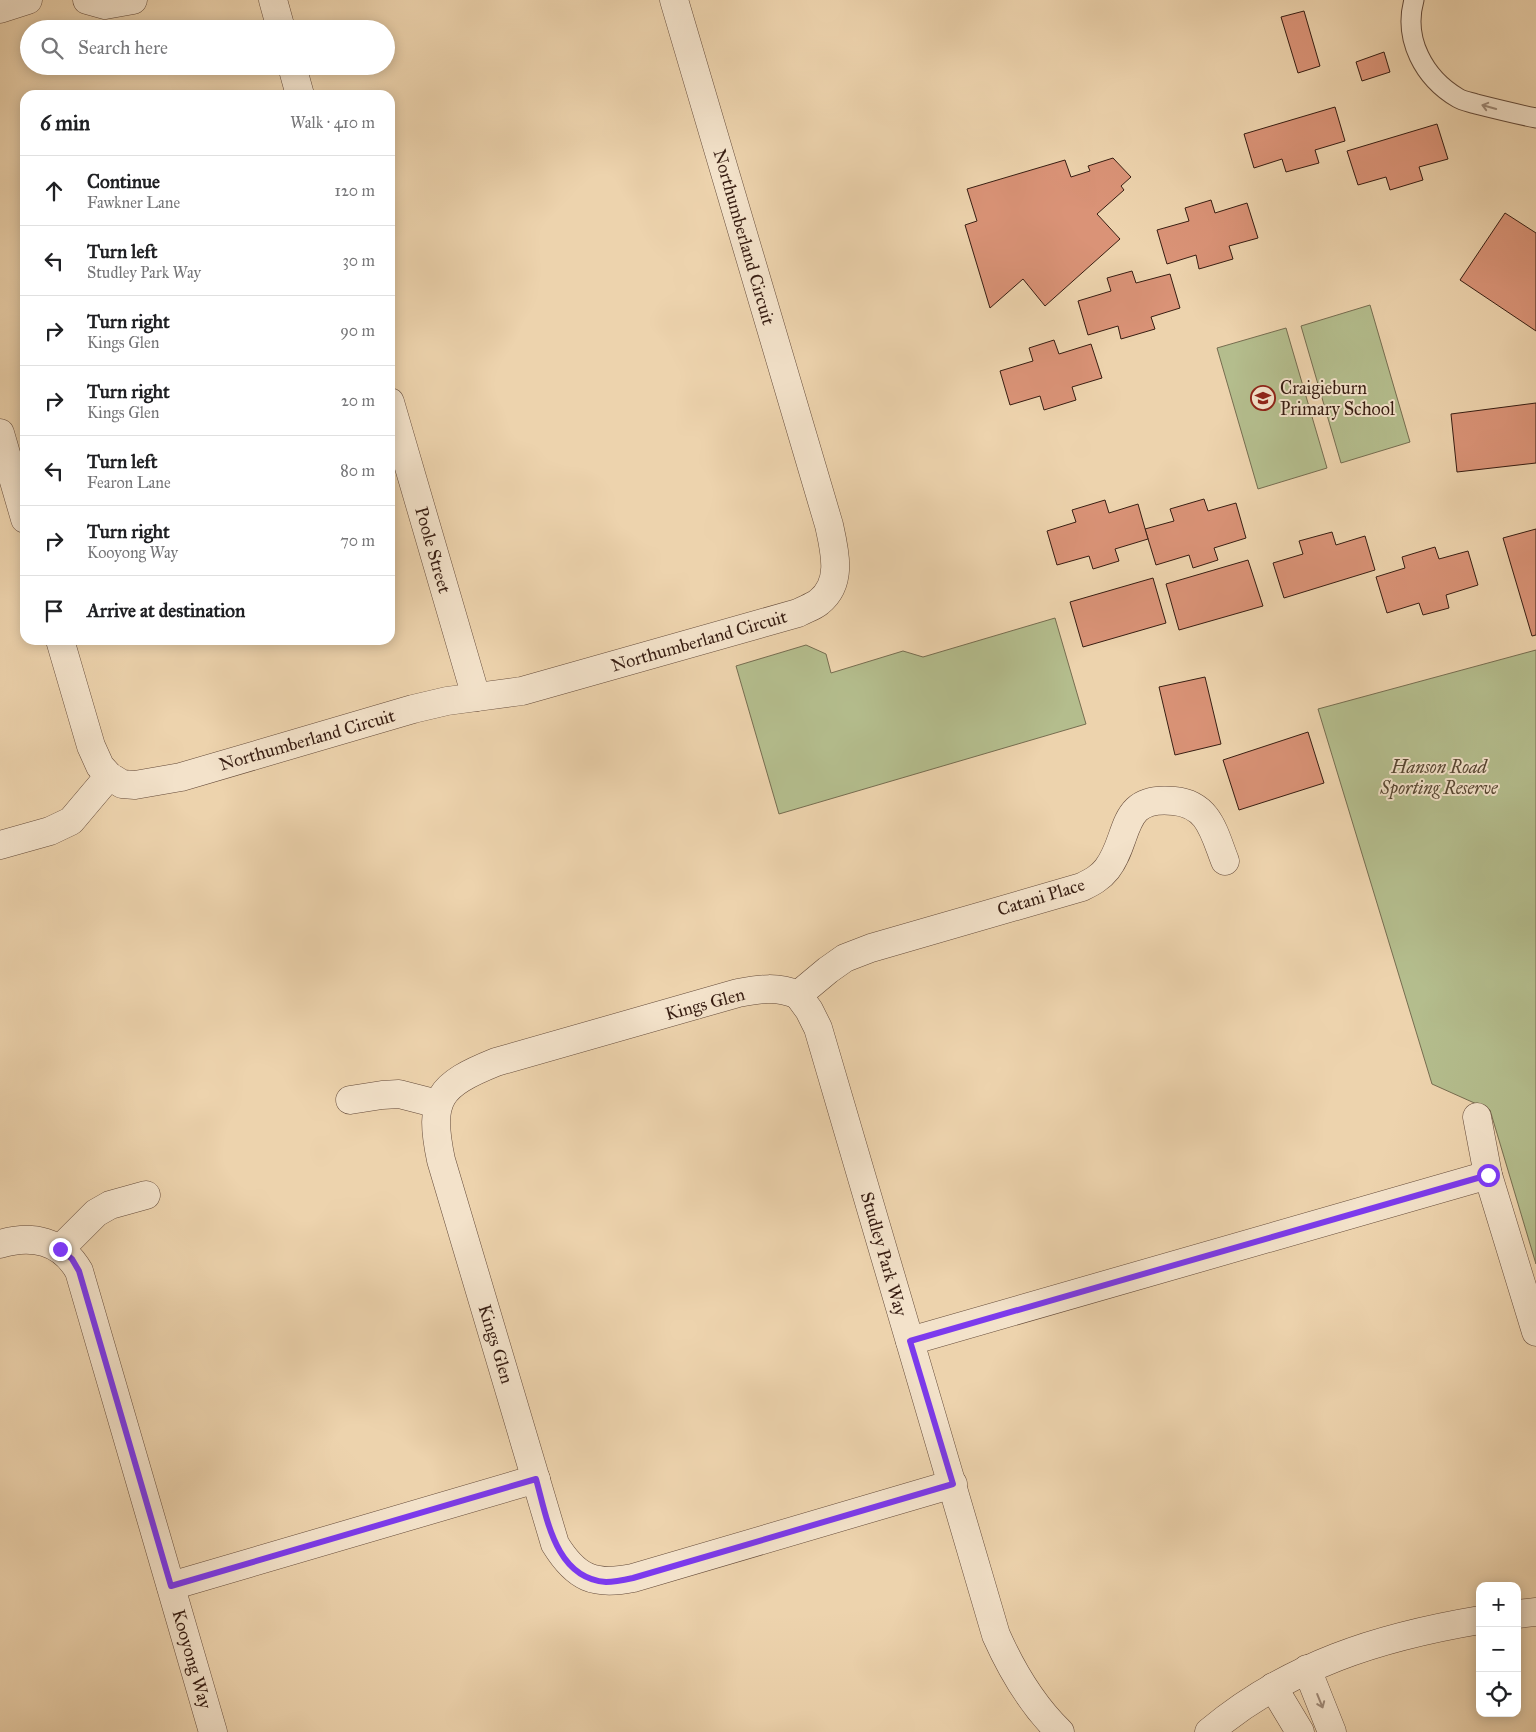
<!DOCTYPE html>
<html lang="en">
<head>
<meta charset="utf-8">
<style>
  :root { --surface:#fff; --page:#f6f6f6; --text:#202124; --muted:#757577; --line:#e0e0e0 }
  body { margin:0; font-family:"IM FELL Great Primer",serif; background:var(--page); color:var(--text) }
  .controls { position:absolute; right:15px; bottom:15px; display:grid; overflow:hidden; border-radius:10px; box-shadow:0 2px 12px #0003 }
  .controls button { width:45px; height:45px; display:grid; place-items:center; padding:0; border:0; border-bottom:1px solid var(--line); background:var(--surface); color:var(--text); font:25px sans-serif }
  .stop { position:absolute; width:15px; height:15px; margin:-11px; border:4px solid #7c3aed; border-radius:50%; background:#fff }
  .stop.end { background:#7c3aed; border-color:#fff; box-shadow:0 1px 5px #0008 }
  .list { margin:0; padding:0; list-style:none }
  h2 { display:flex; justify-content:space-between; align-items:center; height:65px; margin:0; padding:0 20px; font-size:21px }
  h2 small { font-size:16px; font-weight:400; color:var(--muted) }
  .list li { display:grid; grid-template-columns:32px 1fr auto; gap:15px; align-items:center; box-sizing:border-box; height:70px; padding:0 20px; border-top:1px solid var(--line) }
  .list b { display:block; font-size:19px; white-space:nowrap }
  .list p { margin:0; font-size:16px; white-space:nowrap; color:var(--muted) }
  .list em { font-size:16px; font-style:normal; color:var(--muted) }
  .icon { flex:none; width:28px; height:28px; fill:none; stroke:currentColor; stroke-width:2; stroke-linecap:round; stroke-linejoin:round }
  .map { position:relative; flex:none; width:1536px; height:1732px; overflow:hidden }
  .search { position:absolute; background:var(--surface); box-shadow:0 2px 12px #0003; left:20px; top:20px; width:375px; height:55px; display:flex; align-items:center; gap:12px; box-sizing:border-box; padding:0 18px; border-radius:28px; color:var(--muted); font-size:19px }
  .panel { position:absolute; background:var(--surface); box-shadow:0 2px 12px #0003; left:20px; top:90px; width:375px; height:555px; border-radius:15px }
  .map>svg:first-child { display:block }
  .green { fill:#b4bd8d; stroke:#766d50 }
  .building { fill:#da9377; stroke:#371d12 }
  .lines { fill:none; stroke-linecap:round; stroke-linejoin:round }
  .lane-casing { stroke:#644a39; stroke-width:21 }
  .street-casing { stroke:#644a39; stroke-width:29 }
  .lane { stroke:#f3e2ca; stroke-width:19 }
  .street { stroke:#f3e2ca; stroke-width:28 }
  .oneway { stroke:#9e8977 }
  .route { stroke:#7c3aed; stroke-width:6 }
  .labels { text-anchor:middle; stroke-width:4; stroke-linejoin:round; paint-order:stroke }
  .street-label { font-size:18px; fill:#371d12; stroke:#f3e2ca }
  .poi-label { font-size:18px; fill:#371d12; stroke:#f3e2ca; text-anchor:start }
  .park-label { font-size:18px; font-style:italic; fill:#564531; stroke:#f3e2ca }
</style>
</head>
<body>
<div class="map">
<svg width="1536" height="1732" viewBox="0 0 1536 1732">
  <rect width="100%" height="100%" fill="#edd3ad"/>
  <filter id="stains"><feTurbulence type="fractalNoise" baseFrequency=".004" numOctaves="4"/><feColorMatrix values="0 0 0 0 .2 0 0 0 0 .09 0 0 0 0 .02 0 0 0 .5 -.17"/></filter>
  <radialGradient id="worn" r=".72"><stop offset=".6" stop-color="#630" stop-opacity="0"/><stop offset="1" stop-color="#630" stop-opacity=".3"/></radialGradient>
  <g class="green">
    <polygon points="1370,305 1410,442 1341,463 1301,326"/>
    <polygon points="1286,328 1327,468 1258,489 1217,348"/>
    <polygon points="1055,618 1086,724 779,814 736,666 806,645 826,654 831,673 903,651 923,657"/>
    <polygon points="1536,650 1536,1264 1490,1110 1432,1084 1318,709"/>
  </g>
  <g class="building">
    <polygon points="1304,11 1320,66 1298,73 1281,17"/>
    <polygon points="1384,52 1390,72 1362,81 1356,62"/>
    <polygon points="1335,107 1345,141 1315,150 1319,163 1286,172 1282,159 1254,168 1244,134"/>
    <polygon points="1437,124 1448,159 1419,167 1423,180 1390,190 1386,177 1358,185 1347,151"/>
    <polygon points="1113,158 1131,177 1121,186 1124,190 1097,214 1120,239 1045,306 1023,279 990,308 965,225 977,221 967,189 1065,160 1071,177 1090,171 1088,166"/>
    <polygon points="1211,200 1215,213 1247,203 1258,238 1229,246 1233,259 1199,269 1196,255 1167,264 1157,230 1189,221 1185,208"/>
    <polygon points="1505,213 1536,233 1536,331 1460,280"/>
    <polygon points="1132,271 1136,283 1170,274 1180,308 1151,317 1155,329 1121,339 1118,326 1088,335 1078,301 1111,291 1107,278"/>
    <polygon points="1054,340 1059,354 1091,344 1102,378 1072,387 1076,400 1044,410 1040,396 1010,405 1000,371 1033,361 1029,348"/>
    <polygon points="1536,403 1536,463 1457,472 1451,414"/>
    <polygon points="1204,499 1208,511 1236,503 1246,538 1214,548 1218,560 1193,568 1189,555 1156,565 1145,529 1174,521 1170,509"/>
    <polygon points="1105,500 1109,513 1138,504 1148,539 1115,549 1119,561 1093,569 1089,556 1057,565 1047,531 1076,522 1072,510"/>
    <polygon points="1536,529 1536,635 1532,636 1503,538"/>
    <polygon points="1332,532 1336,545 1365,536 1375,570 1284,598 1273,563 1303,554 1299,541"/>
    <polygon points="1435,547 1439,559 1468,551 1478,585 1446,595 1449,608 1423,615 1419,603 1387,613 1376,577 1405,568 1402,557"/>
    <polygon points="1248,560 1263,606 1179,630 1166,584"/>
    <polygon points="1153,578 1166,623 1083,647 1070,602"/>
    <polygon points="1205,677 1221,744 1175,755 1159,687"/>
    <polygon points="1308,732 1324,783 1239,810 1223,760"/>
  </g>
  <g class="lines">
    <defs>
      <path id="lane" d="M1414,0C1403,39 1424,78 1458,98C1463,101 1470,102 1476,104C1496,109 1516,114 1536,118"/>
      <g id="street">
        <polyline points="87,0 105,5 133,0"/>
        <polyline points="273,0 281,29"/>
        <polyline points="0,9 28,0"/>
        <polyline points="292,66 300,95"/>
        <polyline points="390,402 476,697"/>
        <polyline points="0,433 25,519"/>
        <path d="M60,640L91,746L100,766L109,776L122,784L135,785L181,777L413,709L447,701L522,691L798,613C805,609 813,607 819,602C843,583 835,552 829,525L674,0"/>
        <polyline points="0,845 50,831 71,821 109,776"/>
        <path d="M798,995C777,986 760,989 738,993L496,1062C439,1085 428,1098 441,1160L555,1544C576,1578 594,1586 633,1578L953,1484"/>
        <path d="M798,995L809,1010L818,1028L996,1635C1012,1671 1031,1704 1060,1732"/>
        <path d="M798,995L828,970L845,958L871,948L1082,887C1092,882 1100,878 1107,869C1131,838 1118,795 1174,801C1209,804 1214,833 1225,861"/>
        <polyline points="350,1100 382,1095 399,1094 438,1104"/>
        <polyline points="1477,1117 1488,1175 1536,1332"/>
        <path d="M0,1244C32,1234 62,1241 79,1271L213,1732"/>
        <polyline points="60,1249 96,1213 110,1205 146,1195"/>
        <polyline points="910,1341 1488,1175"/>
        <polyline points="171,1586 536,1479"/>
        <polyline points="1517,1614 1536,1612"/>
        <polyline points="1307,1669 1332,1732"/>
        <polyline points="1273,1687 1300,1732"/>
        <path d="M1209,1732C1289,1665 1379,1637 1480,1620"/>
      </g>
    </defs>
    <use href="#lane" class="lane-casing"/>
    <use href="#street" class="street-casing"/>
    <use href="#lane" class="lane"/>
    <use href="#street" class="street"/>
  </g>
  <defs><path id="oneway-shaft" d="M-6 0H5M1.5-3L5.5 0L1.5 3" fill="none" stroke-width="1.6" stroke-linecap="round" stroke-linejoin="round" transform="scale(1.25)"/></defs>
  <g class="oneway">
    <use href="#oneway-shaft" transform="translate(1489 107) rotate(-164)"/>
    <use href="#oneway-shaft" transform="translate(1320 1701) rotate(68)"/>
  </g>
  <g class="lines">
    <path class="route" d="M60,1249L72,1259L79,1271L171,1586L536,1479C547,1518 555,1578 606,1582C615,1582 624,1580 633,1578L953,1484L910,1341L1488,1175"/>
  </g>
  <defs>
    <symbol id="school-ring" viewBox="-11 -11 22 22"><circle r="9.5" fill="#f3e2ca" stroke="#8f2418" stroke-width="1.5"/><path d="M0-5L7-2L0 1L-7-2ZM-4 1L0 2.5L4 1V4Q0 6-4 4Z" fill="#8f2418"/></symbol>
  </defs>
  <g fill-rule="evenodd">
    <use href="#school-ring" x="1249" y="384" width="28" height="28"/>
  </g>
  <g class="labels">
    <g class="street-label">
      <text transform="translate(744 237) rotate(74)" y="6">Northumberland Circuit</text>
      <text transform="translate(433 550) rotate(74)" y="6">Poole Street</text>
      <text transform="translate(699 641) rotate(-16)" y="6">Northumberland Circuit</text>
      <text transform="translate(307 740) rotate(-16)" y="6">Northumberland Circuit</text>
      <text transform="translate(1041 897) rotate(-17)" y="6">Catani Place</text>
      <text transform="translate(705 1004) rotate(-15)" y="6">Kings Glen</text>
      <text transform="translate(884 1254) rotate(74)" y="6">Studley Park Way</text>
      <text transform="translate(496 1344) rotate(73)" y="6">Kings Glen</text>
      <text transform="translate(192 1659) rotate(74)" y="6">Kooyong Way</text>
    </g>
    <g class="poi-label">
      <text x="1280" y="394">Craigieburn<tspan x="1280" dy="21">Primary School</tspan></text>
    </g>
    <g class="park-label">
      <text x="1439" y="773">Hanson Road<tspan x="1439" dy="21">Sporting Reserve</tspan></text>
    </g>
  </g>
  <rect width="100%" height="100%" filter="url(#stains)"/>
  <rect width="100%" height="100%" fill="url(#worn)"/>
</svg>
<div class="controls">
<button>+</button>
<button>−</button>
<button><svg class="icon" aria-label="locate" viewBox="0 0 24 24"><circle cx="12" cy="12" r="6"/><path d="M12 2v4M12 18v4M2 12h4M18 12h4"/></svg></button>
</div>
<div class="stop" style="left:1488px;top:1175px"></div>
<div class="stop end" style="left:60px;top:1249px"></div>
<div class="search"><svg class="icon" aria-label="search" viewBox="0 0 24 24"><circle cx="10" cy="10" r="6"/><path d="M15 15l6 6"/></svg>Search here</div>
<section class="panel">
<h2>6 min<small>Walk · 410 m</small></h2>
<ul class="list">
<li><svg class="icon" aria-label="ahead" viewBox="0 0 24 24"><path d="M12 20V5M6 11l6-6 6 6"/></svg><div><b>Continue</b><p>Fawkner Lane</p></div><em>120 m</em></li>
<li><svg class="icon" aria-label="left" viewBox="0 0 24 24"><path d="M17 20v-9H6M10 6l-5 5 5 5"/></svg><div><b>Turn left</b><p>Studley Park Way</p></div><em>30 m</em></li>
<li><svg class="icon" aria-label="right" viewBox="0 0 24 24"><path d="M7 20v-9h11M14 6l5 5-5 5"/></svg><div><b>Turn right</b><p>Kings Glen</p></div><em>90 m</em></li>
<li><svg class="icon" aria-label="right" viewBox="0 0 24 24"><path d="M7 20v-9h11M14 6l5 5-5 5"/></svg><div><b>Turn right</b><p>Kings Glen</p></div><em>20 m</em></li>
<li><svg class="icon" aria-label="left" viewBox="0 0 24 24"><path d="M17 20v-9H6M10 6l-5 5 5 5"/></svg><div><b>Turn left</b><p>Fearon Lane</p></div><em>80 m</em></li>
<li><svg class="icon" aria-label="right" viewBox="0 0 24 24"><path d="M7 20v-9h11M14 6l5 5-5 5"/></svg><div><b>Turn right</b><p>Kooyong Way</p></div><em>70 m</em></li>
<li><svg class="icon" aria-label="arrive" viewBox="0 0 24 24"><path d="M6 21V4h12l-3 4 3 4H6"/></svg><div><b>Arrive at destination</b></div></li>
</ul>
</section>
</div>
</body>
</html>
